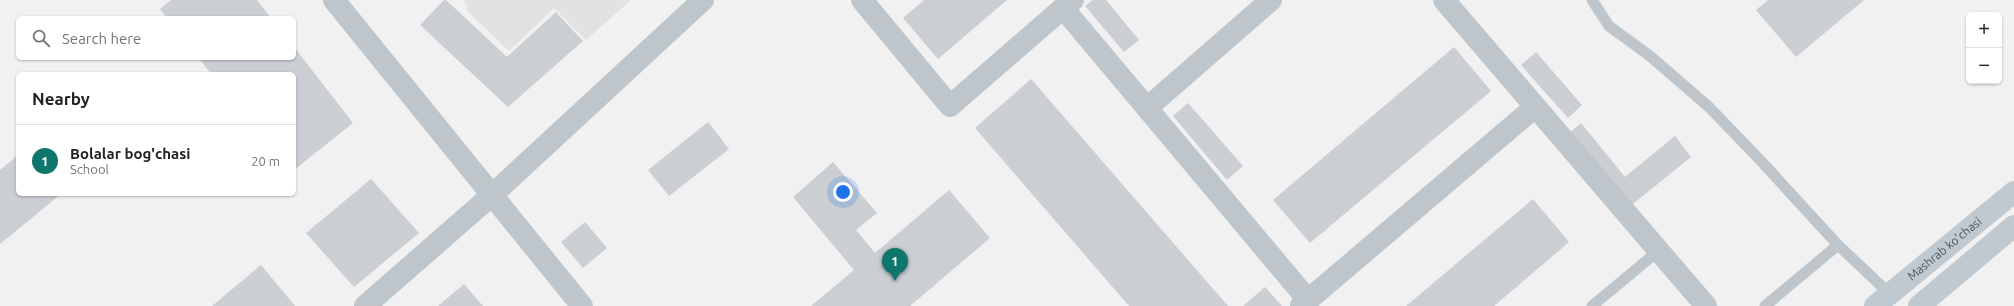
<!DOCTYPE html>
<html lang="en">
<head>
<meta charset="utf-8">
<style>
  :root { --surface:#fff; --page:#f6f6f6; --text:#222; --muted:#767676; --line:#e0e0e0; --accent:#0f766e }
  body { margin:0; font-family:Ubuntu,sans-serif; background:var(--page); color:var(--text) }
  .controls { position:absolute; right:12px; top:12px; display:grid; overflow:hidden; border-radius:6px; box-shadow:0 1px 3px #0004 }
  .controls button { width:36px; height:36px; display:grid; place-items:center; padding:0; border:0; border-bottom:1px solid var(--line); background:var(--surface); color:var(--text); font:20px sans-serif }
  .you { position:absolute; left:843px; top:192px; width:14px; height:14px; margin:-10px; border:3px solid #fff; border-radius:50%; background:#1a73e8; box-shadow:0 0 0 6px #1a73e833 }
  .badge { display:grid; place-items:center; width:26px; height:26px; border-radius:50%; background:var(--accent); color:#fff; font-size:13px; font-weight:700 }
  .pin { position:absolute; translate:-50% -33px; filter:drop-shadow(0 1px 2px #0008) }
  .pin::after { content:''; position:absolute; top:21px; width:14px; height:12px; background:inherit; clip-path:polygon(0 0,100% 0,50% 100%) }
  .list { margin:0; padding:0; list-style:none }
  h2 { display:flex; justify-content:space-between; align-items:center; height:52px; margin:0; padding:0 16px; font-size:17px }
  h2 small { font-size:13px; font-weight:400; color:var(--muted) }
  .list li { display:grid; grid-template-columns:26px 1fr auto; gap:12px; align-items:center; box-sizing:border-box; height:72px; padding:0 16px; border-top:1px solid var(--line) }
  .list b { display:block; font-size:15px; white-space:nowrap }
  .list p { margin:0; font-size:13px; white-space:nowrap; color:var(--muted) }
  .list em { font-size:13px; font-style:normal; color:var(--muted) }
  .icon { flex:none; width:22px; height:22px; fill:none; stroke:currentColor; stroke-width:2; stroke-linecap:round; stroke-linejoin:round }
  .map { position:relative; flex:none; width:2014px; height:306px; overflow:hidden }
  .search { position:absolute; background:var(--surface); box-shadow:0 1px 3px #0004; left:16px; top:16px; width:280px; height:44px; display:flex; align-items:center; gap:10px; box-sizing:border-box; padding:0 14px; border-radius:6px; color:var(--muted); font-size:15px }
  .panel { position:absolute; background:var(--surface); box-shadow:0 1px 3px #0004; left:16px; top:72px; width:280px; height:124px; border-radius:6px }
  .map>svg:first-child { display:block }
  .education { fill:#e3e2e2 }
  .building { fill:#cbced2 }
  .lines { fill:none; stroke-linecap:round; stroke-linejoin:round }
  .service { stroke:#bec6cb; stroke-width:11 }
  .minor { stroke:#bec6cb; stroke-width:22 }
  .secondary { stroke:#bfc9cf; stroke-width:22 }
  .labels { text-anchor:middle; stroke-width:3; stroke-linejoin:round; paint-order:stroke }
  .street-label { font-size:12px; fill:#4b555b; stroke:#fff }
</style>
</head>
<body>
<div class="map">
<svg width="2014" height="306" viewBox="0 0 2014 306">
  <rect width="100%" height="100%" fill="#f2f1f1"/>
  <polygon class="education" points="463,0 631,0 586,40 554,8 509,51 466,10 468,7"/>
  <g class="building">
    <polygon points="171,0 257,0 271,18 167,18 160,9"/>
    <polygon points="444,0 446,0 507,57 556,12 583,41 508,107 420,25"/>
    <polygon points="924,0 1007,0 938,59 903,18"/>
    <polygon points="1093,0 1106,0 1139,40 1124,52 1085,6"/>
    <polygon points="1768,0 1864,0 1796,57 1756,10"/>
    <polygon points="294,47 353,123 294,170 294,74 211,74 199,58 294,58"/>
    <polygon points="1454,47 1491,91 1310,243 1273,200"/>
    <polygon points="1536,52 1582,105 1568,118 1521,65"/>
    <polygon points="1031,79 1228,306 1129,306 975,128"/>
    <polygon points="1188,103 1243,166 1227,180 1173,116"/>
    <polygon points="708,122 729,149 669,196 648,170"/>
    <polygon points="1581,123 1625,177 1675,136 1691,157 1628,208 1568,134"/>
    <polygon points="18,155 18,194 61,194 0,244 0,170"/>
    <polygon points="833,162 877,213 856,230 875,253 949,190 990,238 910,306 811,306 854,270 793,197"/>
    <polygon points="371,179 419,233 354,287 306,233"/>
    <polygon points="1533,199 1569,242 1494,306 1406,306"/>
    <polygon points="585,222 607,248 583,268 561,242"/>
    <polygon points="261,265 295,306 212,306"/>
    <polygon points="464,284 483,306 438,306"/>
    <polygon points="1265,287 1282,306 1243,306"/>
  </g>
  <g class="lines">
    <g class="service">
      <polyline points="1592,0 1609,26 1650,56 1709,107 1761,161 1838,245 1890,294"/>
      <polyline points="1592,306 1657,252"/>
      <polyline points="1765,306 1838,245"/>
    </g>
    <g class="minor">
      <polyline points="334,0 582,306"/>
      <polyline points="862,0 950,106 1063,8"/>
      <polyline points="1073,0 1063,8 1308,300"/>
      <polyline points="1444,0 1706,306"/>
      <polyline points="1147,108 1271,0"/>
      <polyline points="365,306 492,195 703,0"/>
      <polyline points="1301,306 1535,107"/>
    </g>
    <g class="secondary">
      <path id="s1" d="M1875,306L2014,192"/>
      <polyline points="1919,306 2014,226"/>
    </g>
  </g>
  <g class="labels">
    <g class="street-label">
      <text dy="4" stroke="none"><textPath href="#s1" startOffset="90">Mashrab ko'chasi</textPath></text>
    </g>
  </g>
</svg>
<div class="controls">
<button>+</button>
<button>−</button>
</div>
<div class="you"></div>
<div class="pin badge" style="left:895px;top:281px">1</div>
<div class="search"><svg class="icon" aria-label="search" viewBox="0 0 24 24"><circle cx="10" cy="10" r="6"/><path d="M15 15l6 6"/></svg>Search here</div>
<section class="panel">
<h2>Nearby<small></small></h2>
<ul class="list">
<li><span class="badge">1</span><div><b>Bolalar bog'chasi</b><p>School</p></div><em>20 m</em></li>
</ul>
</section>
</div>
</body>
</html>
